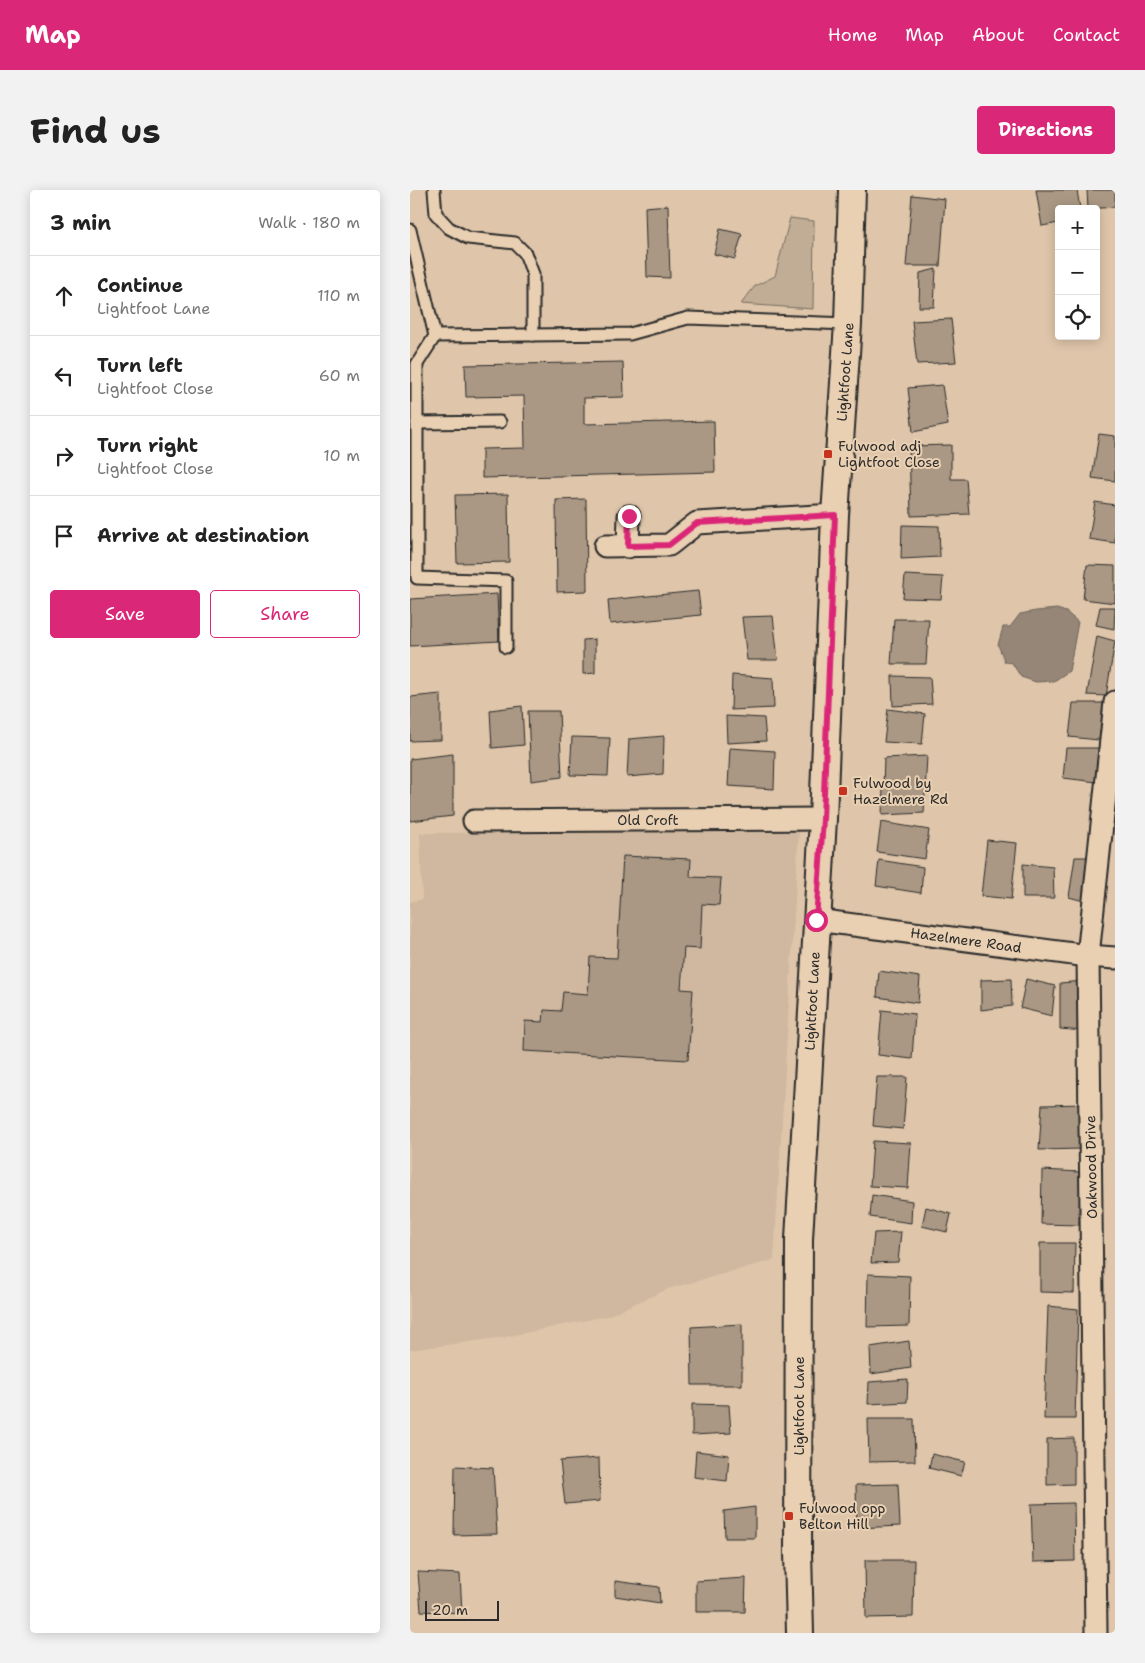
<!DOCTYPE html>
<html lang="en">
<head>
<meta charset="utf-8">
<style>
  :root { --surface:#fff; --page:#f2f2f2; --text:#222; --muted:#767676; --line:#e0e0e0; --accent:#db2777 }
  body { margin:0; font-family:"Shantell Sans",sans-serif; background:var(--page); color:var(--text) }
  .controls { position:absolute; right:15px; top:15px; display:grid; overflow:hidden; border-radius:5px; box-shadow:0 2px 12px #0003 }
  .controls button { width:45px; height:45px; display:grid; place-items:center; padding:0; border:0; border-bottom:1px solid var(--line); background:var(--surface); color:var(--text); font:25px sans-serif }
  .scale { position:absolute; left:15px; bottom:12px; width:74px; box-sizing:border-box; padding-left:5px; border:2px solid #2b2b2b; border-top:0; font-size:14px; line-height:18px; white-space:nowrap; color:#2b2b2b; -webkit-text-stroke:4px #ead0b2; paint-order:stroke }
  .stop { position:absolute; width:15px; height:15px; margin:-11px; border:4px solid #db2777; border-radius:50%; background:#fff }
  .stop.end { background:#db2777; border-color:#fff; box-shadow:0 1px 5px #0008 }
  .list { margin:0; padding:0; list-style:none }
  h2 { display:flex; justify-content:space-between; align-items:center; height:65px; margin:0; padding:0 20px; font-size:21px }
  h2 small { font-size:16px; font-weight:400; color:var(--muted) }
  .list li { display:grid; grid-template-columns:32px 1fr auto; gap:15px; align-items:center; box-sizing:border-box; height:80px; padding:0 20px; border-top:1px solid var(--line) }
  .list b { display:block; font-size:19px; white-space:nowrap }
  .list p { margin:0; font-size:16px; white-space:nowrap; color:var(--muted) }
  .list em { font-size:16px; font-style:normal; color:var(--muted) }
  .actions { display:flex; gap:10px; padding:15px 20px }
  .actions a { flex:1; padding:11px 0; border:1px solid var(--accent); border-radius:5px; text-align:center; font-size:18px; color:var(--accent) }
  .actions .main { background:var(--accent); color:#fff }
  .icon { flex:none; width:28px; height:28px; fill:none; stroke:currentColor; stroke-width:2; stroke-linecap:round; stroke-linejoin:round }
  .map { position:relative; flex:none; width:705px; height:1443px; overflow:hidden; border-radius:5px }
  header { display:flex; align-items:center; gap:30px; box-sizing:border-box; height:70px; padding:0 25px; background:var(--accent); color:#fff }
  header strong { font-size:24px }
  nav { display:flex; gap:28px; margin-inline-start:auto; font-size:18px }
  .intro { display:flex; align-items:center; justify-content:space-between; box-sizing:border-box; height:120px; padding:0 30px }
  h1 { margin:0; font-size:35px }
  .button { padding:12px 22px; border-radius:5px; background:var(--accent); color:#fff; font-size:18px; font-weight:700 }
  main { display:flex; gap:30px; padding:0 30px }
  aside { flex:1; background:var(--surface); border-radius:5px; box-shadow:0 2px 12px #0003 }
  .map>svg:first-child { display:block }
  .built { fill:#cfb89f }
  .green { fill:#c1ac95; stroke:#766c60 }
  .water { fill:#958677; stroke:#6b6259 }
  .building { fill:#aa9884; stroke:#2b2b2b }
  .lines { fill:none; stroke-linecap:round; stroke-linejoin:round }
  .service-casing { stroke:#2b2b2b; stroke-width:15 }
  .minor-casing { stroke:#2b2b2b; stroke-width:25 }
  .tertiary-casing { stroke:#2b2b2b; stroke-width:30 }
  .service { stroke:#ead0b2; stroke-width:11 }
  .minor { stroke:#ead0b2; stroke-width:21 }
  .tertiary { stroke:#ead0b2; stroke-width:26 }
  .route { stroke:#db2777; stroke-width:6 }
  .poi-dot { fill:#c8321e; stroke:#ead0b2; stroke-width:2 }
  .labels { text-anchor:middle; stroke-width:4; stroke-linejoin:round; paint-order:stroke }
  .street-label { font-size:14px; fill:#2b2b2b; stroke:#ead0b2 }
  .poi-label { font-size:14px; fill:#2b2b2b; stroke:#ead0b2; text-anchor:start }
</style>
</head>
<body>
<header>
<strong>Map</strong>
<nav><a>Home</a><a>Map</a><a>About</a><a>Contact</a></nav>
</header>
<div class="intro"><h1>Find us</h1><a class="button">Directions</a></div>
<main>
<aside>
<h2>3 min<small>Walk · 180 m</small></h2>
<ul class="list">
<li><svg class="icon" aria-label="ahead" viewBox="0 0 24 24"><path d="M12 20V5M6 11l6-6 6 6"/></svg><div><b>Continue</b><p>Lightfoot Lane</p></div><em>110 m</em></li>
<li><svg class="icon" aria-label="left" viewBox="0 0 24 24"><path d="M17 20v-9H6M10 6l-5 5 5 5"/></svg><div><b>Turn left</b><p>Lightfoot Close</p></div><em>60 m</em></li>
<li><svg class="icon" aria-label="right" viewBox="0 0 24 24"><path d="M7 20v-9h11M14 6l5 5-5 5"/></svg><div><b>Turn right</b><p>Lightfoot Close</p></div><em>10 m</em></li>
<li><svg class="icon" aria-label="arrive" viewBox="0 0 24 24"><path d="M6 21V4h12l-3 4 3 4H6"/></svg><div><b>Arrive at destination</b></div></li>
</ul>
<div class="actions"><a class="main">Save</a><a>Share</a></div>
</aside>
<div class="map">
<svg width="705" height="1443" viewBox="0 0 705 1443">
  <rect width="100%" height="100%" fill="#dfc6aa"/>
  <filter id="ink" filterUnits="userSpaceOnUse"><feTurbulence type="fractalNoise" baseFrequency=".02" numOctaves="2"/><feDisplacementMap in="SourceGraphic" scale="10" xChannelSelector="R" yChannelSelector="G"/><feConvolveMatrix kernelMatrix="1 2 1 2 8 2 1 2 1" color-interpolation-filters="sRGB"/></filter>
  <g filter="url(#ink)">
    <polygon class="built" points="389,640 364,1070 258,1099 197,1126 95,1147 0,1160 0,712 12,709 10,643"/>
    <polygon class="green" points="380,28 404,31 403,119 331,114 345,96 365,86"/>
    <polygon class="water" points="647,419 656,422 668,432 659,481 644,491 626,492 611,487 602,473 595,472 588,455 593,437 600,437 610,424 626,421"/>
    <g class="building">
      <polygon points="626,0 667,0 670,19 649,19 649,33 632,36"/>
      <polygon points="677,0 705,0 705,17 678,19"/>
      <polygon points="502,5 535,9 530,76 496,76"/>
      <polygon points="258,15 260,88 237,87 235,17"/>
      <polygon points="310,39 332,44 325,69 304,64"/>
      <polygon points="526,79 524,117 509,117 510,83"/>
      <polygon points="541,129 546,172 507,174 502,131"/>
      <polygon points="213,172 214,207 174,208 174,234 304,231 305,282 72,288 72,259 115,258 114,206 56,207 55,175"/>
      <polygon points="532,195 538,235 503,242 498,198"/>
      <polygon points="689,244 705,246 705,291 682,288"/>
      <polygon points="541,255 541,289 556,289 559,324 501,326 499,256"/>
      <polygon points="98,304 99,372 47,373 45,305"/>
      <polygon points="176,309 177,401 147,402 146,310"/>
      <polygon points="685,312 705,315 705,353 679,349"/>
      <polygon points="492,335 529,336 530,367 491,369"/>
      <polygon points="677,375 705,376 705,413 673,409"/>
      <polygon points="495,385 533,387 531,409 493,408"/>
      <polygon points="288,401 291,425 200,434 198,410"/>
      <polygon points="87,404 89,451 0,456 0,409"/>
      <polygon points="690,417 705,417 704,439 686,435"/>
      <polygon points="363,426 368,470 337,470 332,427"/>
      <polygon points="484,429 519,429 516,474 481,474"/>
      <polygon points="687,446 705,451 696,506 677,505"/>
      <polygon points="185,449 185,483 173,484 173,450"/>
      <polygon points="322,485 363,488 364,518 321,520"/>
      <polygon points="482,486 520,487 522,514 483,516"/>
      <polygon points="31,504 31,550 0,551 0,507"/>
      <polygon points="663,513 694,513 689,550 659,547"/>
      <polygon points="112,516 114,555 82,558 80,520"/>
      <polygon points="478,519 515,524 512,554 474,552"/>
      <polygon points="118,521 149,521 152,587 121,591"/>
      <polygon points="316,526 354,528 356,551 317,553"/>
      <polygon points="254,546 253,584 217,587 219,549"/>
      <polygon points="162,547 200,548 198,586 160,585"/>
      <polygon points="320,558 365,561 364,599 318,596"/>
      <polygon points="656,558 691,558 687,592 653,588"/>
      <polygon points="43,564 43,626 0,631 0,569"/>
      <polygon points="517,566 514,623 472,625 474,568"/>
      <polygon points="471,632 519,640 515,669 467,662"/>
      <polygon points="577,650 607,653 601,709 571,706"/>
      <polygon points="213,666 281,669 280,687 311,688 309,715 292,714 290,759 274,758 271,799 283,800 278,870 114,861 115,831 133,832 134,820 151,821 153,802 178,804 180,767 207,768"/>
      <polygon points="665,667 684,667 677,712 659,707"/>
      <polygon points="469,670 513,677 511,703 466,696"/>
      <polygon points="613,674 643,677 644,708 613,708"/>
      <polygon points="469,781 510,787 508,813 467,807"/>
      <polygon points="601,789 602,816 571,820 571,790"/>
      <polygon points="616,789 645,796 642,826 610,818"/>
      <polygon points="674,791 673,841 650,839 650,793"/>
      <polygon points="472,820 505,824 502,869 468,865"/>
      <polygon points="467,887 497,887 493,939 463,936"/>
      <polygon points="675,914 672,959 629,960 632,915"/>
      <polygon points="463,951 501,953 498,998 460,996"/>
      <polygon points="632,980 670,982 669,1035 631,1034"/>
      <polygon points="462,1005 502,1011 501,1033 460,1027"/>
      <polygon points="516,1017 541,1024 537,1042 512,1036"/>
      <polygon points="491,1042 488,1072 461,1073 464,1043"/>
      <polygon points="630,1053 665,1053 664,1103 630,1102"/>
      <polygon points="458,1084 500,1086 499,1136 457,1137"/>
      <polygon points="638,1116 668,1119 665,1229 634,1229"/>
      <polygon points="332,1134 332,1195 282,1195 281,1137"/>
      <polygon points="499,1151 501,1178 461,1184 460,1157"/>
      <polygon points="498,1189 497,1212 458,1214 459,1192"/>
      <polygon points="282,1214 319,1215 321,1243 282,1245"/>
      <polygon points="458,1229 504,1229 505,1271 459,1272"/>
      <polygon points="664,1248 664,1294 637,1295 637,1249"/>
      <polygon points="286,1261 319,1265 317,1291 284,1287"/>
      <polygon points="522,1264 555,1272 551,1286 519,1278"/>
      <polygon points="189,1268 190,1311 155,1314 150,1271"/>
      <polygon points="45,1276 83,1278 87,1344 44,1345"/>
      <polygon points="488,1294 490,1336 447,1338 446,1295"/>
      <polygon points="664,1313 665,1371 623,1372 621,1314"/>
      <polygon points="345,1317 345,1348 315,1348 314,1321"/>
      <polygon points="455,1370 504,1370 503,1427 456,1428"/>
      <polygon points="8,1382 50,1384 52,1423 11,1421"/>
      <polygon points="336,1388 335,1422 286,1422 286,1391"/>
      <polygon points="205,1391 249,1397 250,1413 205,1406"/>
    </g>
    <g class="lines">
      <defs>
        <g id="service">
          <polyline points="24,0 26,24 39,38 58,48 105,53 115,63 123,84 123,145"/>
          <polyline points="0,40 25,146 220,144 278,128 438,134"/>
          <polyline points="25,146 7,174 7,388 96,391 96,457"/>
          <polyline points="7,233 90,232"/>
        </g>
        <g id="minor">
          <polyline points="195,356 259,355 287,333 425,325"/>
          <polyline points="218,357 219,326"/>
          <polyline points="64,631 413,629"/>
          <polyline points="406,730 678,766 705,768"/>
          <polyline points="686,1443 678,766 705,512"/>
        </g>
        <polyline id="tertiary" points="390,1443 388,1362 389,1049 413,629 425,325 438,134 442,0"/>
      </defs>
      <use href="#service" class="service-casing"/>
      <use href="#minor" class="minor-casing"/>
      <use href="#tertiary" class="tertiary-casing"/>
      <use href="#service" class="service"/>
      <use href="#minor" class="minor"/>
      <use href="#tertiary" class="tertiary"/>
    </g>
  </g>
  <g class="lines" filter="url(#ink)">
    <polyline class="route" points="219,326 218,356 259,355 287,333 425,325 413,629 406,730"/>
  </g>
  <g class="poi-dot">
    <rect x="413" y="259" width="10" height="10" rx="2.5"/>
    <rect x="428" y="596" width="10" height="10" rx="2.5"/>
    <rect x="374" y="1321" width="10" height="10" rx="2.5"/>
  </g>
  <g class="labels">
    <g class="street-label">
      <text transform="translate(435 182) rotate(-86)" y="5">Lightfoot Lane</text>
      <text x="238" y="635">Old Croft</text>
      <text transform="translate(556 750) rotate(8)" y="5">Hazelmere Road</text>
      <text transform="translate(402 811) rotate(-87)" y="5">Lightfoot Lane</text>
      <text transform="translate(681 977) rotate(-91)" y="5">Oakwood Drive</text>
      <text transform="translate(389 1216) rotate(-90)" y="5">Lightfoot Lane</text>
    </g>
    <g class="poi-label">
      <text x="428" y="261">Fulwood adj<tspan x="428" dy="16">Lightfoot Close</tspan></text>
      <text x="443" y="598">Fulwood by<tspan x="443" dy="16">Hazelmere Rd</tspan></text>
      <text x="389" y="1323">Fulwood opp<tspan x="389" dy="16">Belton Hill</tspan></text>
    </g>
  </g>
</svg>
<div class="controls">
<button>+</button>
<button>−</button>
<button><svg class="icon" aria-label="locate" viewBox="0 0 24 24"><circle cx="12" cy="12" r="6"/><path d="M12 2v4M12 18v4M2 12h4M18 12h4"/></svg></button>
</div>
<div class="scale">20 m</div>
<div class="stop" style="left:406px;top:730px"></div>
<div class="stop end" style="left:219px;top:326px"></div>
</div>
</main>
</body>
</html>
